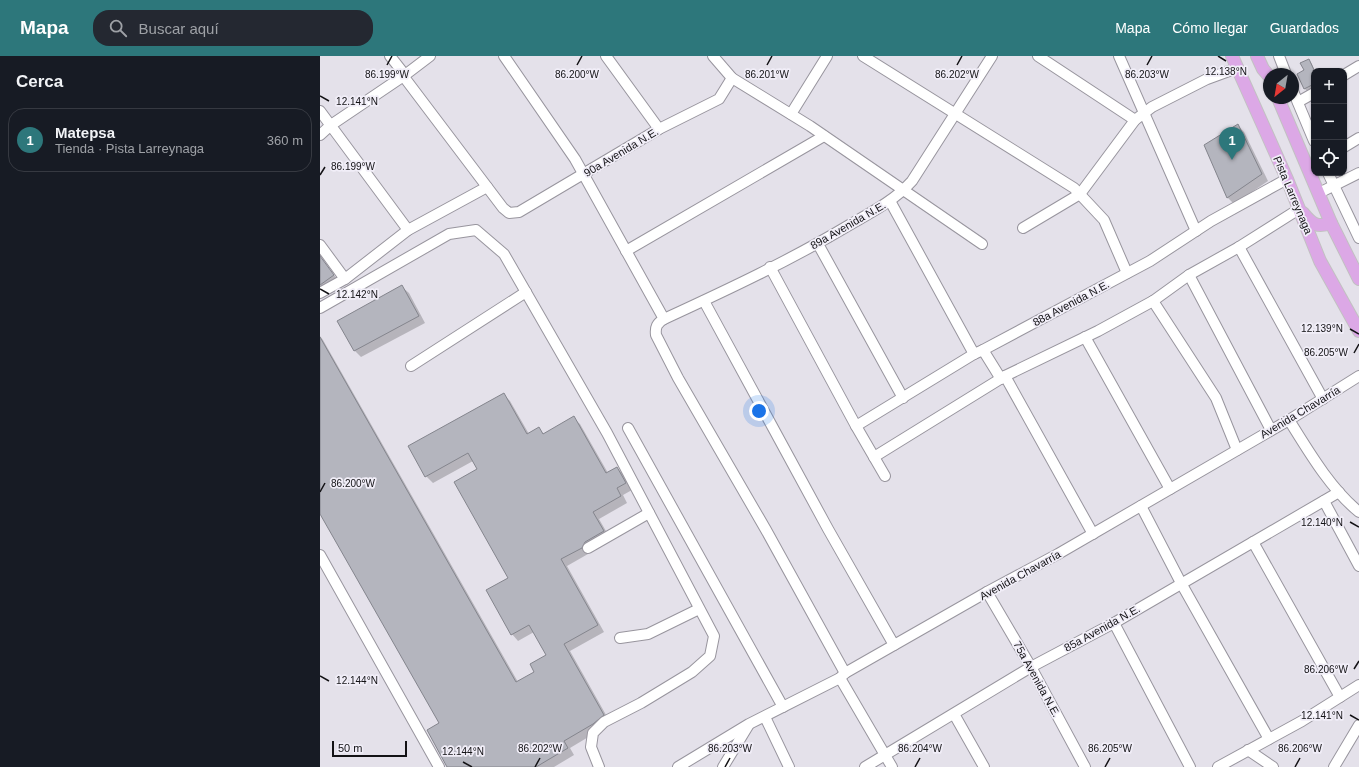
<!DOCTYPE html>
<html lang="es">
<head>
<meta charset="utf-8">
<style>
  :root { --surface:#171b24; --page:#242831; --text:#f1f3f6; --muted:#9ea1a6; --line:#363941; --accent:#2d777b }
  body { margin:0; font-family:Helvetica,sans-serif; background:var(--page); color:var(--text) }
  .controls { position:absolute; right:12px; top:12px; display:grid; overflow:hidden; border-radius:8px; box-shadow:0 1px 3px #0004 }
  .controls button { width:36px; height:36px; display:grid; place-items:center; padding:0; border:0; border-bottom:1px solid var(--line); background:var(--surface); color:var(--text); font:20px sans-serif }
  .compass { position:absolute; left:943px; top:12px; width:36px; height:36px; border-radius:50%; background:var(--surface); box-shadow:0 1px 3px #0004; rotate:211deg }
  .scale { position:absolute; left:12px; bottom:10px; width:75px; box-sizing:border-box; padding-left:4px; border:2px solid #131215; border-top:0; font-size:11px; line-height:14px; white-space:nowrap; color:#131215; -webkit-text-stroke:3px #f1eef8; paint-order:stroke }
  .you { position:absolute; left:439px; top:355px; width:14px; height:14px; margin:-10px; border:3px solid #fff; border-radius:50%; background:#1a73e8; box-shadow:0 0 0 6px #1a73e833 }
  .badge { display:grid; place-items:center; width:26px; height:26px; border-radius:50%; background:var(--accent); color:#fff; font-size:13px; font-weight:700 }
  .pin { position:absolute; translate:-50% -33px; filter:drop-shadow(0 1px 2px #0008) }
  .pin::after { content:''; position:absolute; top:21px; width:14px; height:12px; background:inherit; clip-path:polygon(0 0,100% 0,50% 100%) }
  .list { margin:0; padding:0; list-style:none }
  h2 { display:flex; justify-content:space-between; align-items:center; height:52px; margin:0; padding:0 16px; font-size:17px }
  h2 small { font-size:13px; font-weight:400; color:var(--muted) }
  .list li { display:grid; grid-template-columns:26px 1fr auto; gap:12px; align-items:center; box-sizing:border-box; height:64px; margin:0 8px 8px; padding:0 8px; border:1px solid var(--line); border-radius:16px }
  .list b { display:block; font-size:15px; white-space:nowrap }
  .list p { margin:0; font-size:13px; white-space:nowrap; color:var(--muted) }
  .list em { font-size:13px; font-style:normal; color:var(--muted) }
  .icon { flex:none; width:22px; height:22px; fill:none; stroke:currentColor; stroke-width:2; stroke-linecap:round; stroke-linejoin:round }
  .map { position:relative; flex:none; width:1039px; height:711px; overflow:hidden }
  header { display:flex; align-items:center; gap:24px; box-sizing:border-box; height:56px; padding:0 20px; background:var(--accent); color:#fff }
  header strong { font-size:19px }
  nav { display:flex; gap:22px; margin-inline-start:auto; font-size:14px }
  .search { width:280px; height:36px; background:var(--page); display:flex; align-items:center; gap:10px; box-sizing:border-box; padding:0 14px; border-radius:16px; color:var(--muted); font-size:15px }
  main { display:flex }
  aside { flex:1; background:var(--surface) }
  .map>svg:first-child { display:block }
  .shadow { fill:#0003 }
  .building { fill:#b4b5be; stroke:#84858d }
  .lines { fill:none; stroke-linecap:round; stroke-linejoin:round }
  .minor-casing { stroke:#98959e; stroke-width:12 }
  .major-casing { stroke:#c2c1c2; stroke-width:14 }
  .minor { stroke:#fff; stroke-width:10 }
  .major { stroke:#dca8e6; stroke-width:12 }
  .ticks { fill:none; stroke:#131215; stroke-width:1.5 }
  .labels { text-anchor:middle; stroke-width:3.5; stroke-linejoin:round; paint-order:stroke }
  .street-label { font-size:11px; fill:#131215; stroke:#f1eef8 }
  .ticks-label { font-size:10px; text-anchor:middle; fill:#131215; stroke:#f1eef8; stroke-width:3.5; stroke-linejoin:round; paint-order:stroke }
</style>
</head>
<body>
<header>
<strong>Mapa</strong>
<div class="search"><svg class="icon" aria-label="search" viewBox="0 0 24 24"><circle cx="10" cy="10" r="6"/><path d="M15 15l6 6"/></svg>Buscar aquí</div>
<nav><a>Mapa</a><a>Cómo llegar</a><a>Guardados</a></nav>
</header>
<main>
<aside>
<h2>Cerca<small></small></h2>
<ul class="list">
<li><span class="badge">1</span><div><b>Matepsa</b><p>Tienda · Pista Larreynaga</p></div><em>360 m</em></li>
</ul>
</aside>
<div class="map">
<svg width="1039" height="711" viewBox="0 0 1039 711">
  <rect width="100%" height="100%" fill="#e4e1ea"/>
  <g class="shadow">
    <polygon points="989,4 992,8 995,15 994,15 994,33 988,36 985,33 985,15"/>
    <polygon points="917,69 924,76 948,125 914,148 907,141"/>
    <polygon points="0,200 17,223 2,233 0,231"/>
    <polygon points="82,231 89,237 105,267 41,301 35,295 18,265"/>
    <polygon points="0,280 3,284 198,626 216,616 227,599 214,576 198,585 192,578 190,522 158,414 153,405 113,427 106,420 183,338 190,345 209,378 219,373 224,378 253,362 260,368 288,417 297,412 304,419 312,434 303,439 307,447 279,463 290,482 271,493 268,498 247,510 284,576 250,595 290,666 280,674 250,692 254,699 234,711 128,711 120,668 0,456"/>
  </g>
  <g class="building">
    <polygon points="989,3 994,14 994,28 984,33 977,18 984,14 980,7"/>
    <polygon points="918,68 942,118 907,142 884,89"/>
    <polygon points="0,200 14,219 0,229"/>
    <polygon points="82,229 99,260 34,295 17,265"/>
    <polygon points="0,281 196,626 214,616 210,608 226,599 209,569 191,579 166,534 188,522 134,426 157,413 148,397 105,421 88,390 184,337 207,378 219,371 223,378 254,360 286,417 297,411 306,427 297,432 301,440 273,456 284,475 265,486 262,492 241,503 278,569 244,588 284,659 273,668 244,685 248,692 216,711 127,711 107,674 119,667 0,458"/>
  </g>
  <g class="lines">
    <defs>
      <g id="minor">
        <polyline points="70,0 85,19 84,21 183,152 189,157 199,156 339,73 399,43 412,22"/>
        <polyline points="184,0 255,103 344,263"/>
        <polyline points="286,0 339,73"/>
        <polyline points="393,0 412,22 490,70 662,188"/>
        <polyline points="543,0 754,132 784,164 807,217"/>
        <polyline points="718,0 815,64"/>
        <polyline points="799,0 876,175"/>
        <polyline points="959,0 966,18"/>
        <polyline points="1024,19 1039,10"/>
        <polyline points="973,35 994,85"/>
        <polyline points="978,46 994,37"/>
        <polyline points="0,55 88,174"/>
        <polyline points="471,58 507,0"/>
        <polyline points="0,79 11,69 85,19 110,0"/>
        <polyline points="1024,91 1039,82"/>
        <polyline points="1008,117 1039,182"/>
        <polyline points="999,137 1039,117"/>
        <polyline points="570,145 654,298"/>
        <polyline points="703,172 760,138 815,64 832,51 887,23 917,12"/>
        <polyline points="498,188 583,342"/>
        <polyline points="0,189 25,223"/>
        <polyline points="919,191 1003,343"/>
        <polyline points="306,195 504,80"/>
        <polyline points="450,211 536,370 565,420"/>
        <polyline points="869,219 951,374"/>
        <polyline points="0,237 25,223 88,174 167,131"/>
        <polyline points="384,245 508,473 574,589"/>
        <polyline points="833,245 896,342 917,394"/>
        <polyline points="0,252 129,178 156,174 184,198 287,377 394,580 390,600 372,616 321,647 284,666 273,677 271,691 279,711"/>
        <polyline points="765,281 850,433"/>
        <polyline points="663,294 681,323"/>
        <polyline points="91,310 206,236"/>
        <polyline points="685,320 773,478"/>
        <path d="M969,364C989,396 1010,432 1039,456"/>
        <polyline points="536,370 654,298 663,294 830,205 891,165 967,123"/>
        <polyline points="308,372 463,651"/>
        <polyline points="554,401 685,320 778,275 833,245 869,219 919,191 979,153"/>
        <polyline points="1004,445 1039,510"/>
        <polyline points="821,450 861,527 949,683"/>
        <polyline points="933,486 1020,641"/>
        <polyline points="268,492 329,457"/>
        <polyline points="0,499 119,711"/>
        <polyline points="667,536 711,611 765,711"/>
        <polyline points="794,567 870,711"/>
        <polyline points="300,582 328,578 379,553"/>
        <path d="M525,617L446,474L358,322L336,279C335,271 337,267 344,263C407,234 471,204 531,168C552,156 575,144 592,125L672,0"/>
        <polyline points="520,622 572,711"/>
        <polyline points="634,658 664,711"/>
        <polyline points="445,661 469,711"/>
        <polyline points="928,694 953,711"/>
        <polyline points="358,711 429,668 520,622 525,617 667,536 738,498 969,364 1039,320"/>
        <polyline points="403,711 428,670"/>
        <polyline points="545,711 711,611 794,567 1019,436"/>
        <polyline points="898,711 982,665 1039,629"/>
        <polyline points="1014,711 1039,669"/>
      </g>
      <g id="major">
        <polyline points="912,0 967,123 1000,205 1039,275"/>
        <polyline points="937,0 943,13 949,20"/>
        <polyline points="958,42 1011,167 1039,223"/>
        <path d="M983,157C992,168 997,172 1011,167"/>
      </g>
    </defs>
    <use href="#minor" class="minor-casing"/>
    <use href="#major" class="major-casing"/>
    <use href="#minor" class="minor"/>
    <use href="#major" class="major"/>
  </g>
  <path class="ticks" d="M898,0L906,5M67,9L72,0M257,9L262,0M447,9L452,0M637,9L642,0M827,9L832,0M0,40L9,45M0,119L5,111M0,233L9,238M1030,273L1039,278M1034,297L1039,288M0,436L5,427M1030,466L1039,471M1034,613L1039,605M0,620L9,625M1030,659L1039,664M143,706L152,711M215,711L220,702M405,711L410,702M595,711L600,702M785,711L790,702M975,711L980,702"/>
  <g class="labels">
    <g class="street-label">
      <text transform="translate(301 96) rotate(-31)" y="4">90a Avenida N.E.</text>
      <text transform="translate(973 139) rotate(67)" y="4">Pista Larreynaga</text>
      <text transform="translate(528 169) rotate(-30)" y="4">89a Avenida N.E.</text>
      <text transform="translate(751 247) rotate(-28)" y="4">88a Avenida N.E.</text>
      <text transform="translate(980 356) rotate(-31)" y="4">Avenida Chavarría</text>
      <text transform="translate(700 519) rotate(-29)" y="4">Avenida Chavarría</text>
      <text transform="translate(782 572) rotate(-29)" y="4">85a Avenida N.E.</text>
      <text transform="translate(717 623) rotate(61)" y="4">75a Avenida N.E.</text>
    </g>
  </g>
  <g class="ticks-label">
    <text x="906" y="19">12.138°N</text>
    <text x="67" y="22">86.199°W</text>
    <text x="257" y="22">86.200°W</text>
    <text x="447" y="22">86.201°W</text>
    <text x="637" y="22">86.202°W</text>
    <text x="827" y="22">86.203°W</text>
    <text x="37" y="49">12.141°N</text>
    <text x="33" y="114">86.199°W</text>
    <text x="37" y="242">12.142°N</text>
    <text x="1002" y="276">12.139°N</text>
    <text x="1006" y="300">86.205°W</text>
    <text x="33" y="431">86.200°W</text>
    <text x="1002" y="470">12.140°N</text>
    <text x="1006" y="617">86.206°W</text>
    <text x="37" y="628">12.144°N</text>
    <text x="1002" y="663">12.141°N</text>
    <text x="220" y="696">86.202°W</text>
    <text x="410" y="696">86.203°W</text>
    <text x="600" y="696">86.204°W</text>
    <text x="790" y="696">86.205°W</text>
    <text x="980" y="696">86.206°W</text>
    <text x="143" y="699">12.144°N</text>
  </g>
</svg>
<div class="controls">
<button>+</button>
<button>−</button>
<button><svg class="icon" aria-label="locate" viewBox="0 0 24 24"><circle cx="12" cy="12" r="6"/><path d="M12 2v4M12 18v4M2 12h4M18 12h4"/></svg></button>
</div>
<svg class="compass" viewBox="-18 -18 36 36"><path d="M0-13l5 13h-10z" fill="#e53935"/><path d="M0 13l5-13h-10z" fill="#9ea1a6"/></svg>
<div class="scale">50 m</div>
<div class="you"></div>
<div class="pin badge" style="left:912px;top:104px">1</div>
</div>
</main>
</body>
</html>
